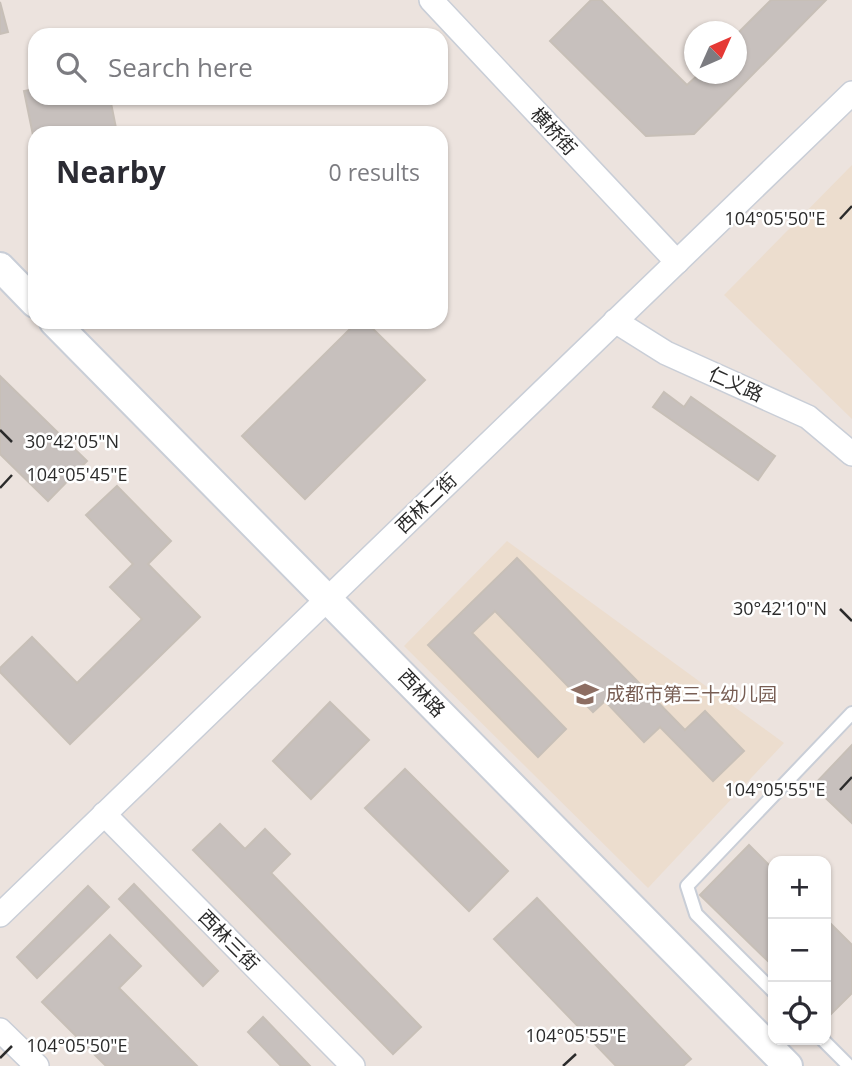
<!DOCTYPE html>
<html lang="en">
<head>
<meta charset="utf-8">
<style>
  :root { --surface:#fff; --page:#f7f7f7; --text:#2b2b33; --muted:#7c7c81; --line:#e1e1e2 }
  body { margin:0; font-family:"Open Sans","Noto Sans SC",sans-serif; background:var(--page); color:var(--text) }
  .controls { position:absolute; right:21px; bottom:21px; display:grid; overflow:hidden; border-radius:14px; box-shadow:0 2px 5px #0004 }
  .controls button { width:63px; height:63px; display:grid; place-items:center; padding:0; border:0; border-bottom:2px solid var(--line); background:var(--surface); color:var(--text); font:35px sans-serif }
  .compass { position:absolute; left:684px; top:21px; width:63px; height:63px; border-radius:50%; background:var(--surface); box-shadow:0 2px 5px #0004; rotate:45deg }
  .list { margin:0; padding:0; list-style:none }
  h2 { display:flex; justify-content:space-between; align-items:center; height:91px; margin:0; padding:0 28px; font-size:30px }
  h2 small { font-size:23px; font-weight:400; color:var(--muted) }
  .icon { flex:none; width:38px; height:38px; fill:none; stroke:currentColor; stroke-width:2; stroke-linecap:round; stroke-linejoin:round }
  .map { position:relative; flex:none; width:852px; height:1066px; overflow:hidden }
  .search { position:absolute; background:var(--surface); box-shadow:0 2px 5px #0004; left:28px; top:28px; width:420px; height:77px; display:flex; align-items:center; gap:18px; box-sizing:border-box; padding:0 24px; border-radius:21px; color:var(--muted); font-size:26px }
  .panel { position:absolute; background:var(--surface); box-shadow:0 2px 5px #0004; left:28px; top:126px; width:420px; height:203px; border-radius:21px }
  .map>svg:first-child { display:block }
  .education { fill:#ecddce }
  .building { fill:#c7c0bd; stroke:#c7bfb7; stroke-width:2 }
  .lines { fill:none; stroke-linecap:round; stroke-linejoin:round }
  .service-casing { stroke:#c9ced7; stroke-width:16 }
  .minor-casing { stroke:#c9ced7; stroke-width:26 }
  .tertiary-casing { stroke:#c9ced7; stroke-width:32 }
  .service { stroke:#fff; stroke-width:12 }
  .minor { stroke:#fff; stroke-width:23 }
  .tertiary { stroke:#fff; stroke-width:28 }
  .ticks { fill:none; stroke:#2b2b2b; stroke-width:2.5 }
  .labels { text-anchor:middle; stroke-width:5; stroke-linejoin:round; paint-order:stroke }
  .street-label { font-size:19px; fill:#2b2b2b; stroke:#fff }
  .education-label { font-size:19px; fill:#785e54; stroke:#fff; text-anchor:start }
  .ticks-label { font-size:18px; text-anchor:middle; fill:#2b2b2b; stroke:#fff; stroke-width:5; stroke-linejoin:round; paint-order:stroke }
</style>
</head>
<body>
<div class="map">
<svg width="852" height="1066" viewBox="0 0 852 1066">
  <rect width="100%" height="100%" fill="#ece3de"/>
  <g class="education">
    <polygon points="852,165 852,419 724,295"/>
    <polygon points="507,541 784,743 648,888 404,646"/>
  </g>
  <g class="building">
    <polygon points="591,0 601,0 687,85 699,74 736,74 736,35 771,0 826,0 694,134 646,136 550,41"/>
    <polygon points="0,2 8,32 0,34"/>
    <polygon points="35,89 35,98 110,98 117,133 35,133 35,145 24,91"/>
    <polygon points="357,322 366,322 425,380 305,499 242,436"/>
    <polygon points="0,376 87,461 48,501 0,454"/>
    <polygon points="664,392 684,407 691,397 775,456 758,480 653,407"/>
    <polygon points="117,486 171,541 148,564 200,617 70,744 0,672 0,668 32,637 77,683 142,619 110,587 133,564 86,515"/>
    <polygon points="517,558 685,730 705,711 744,751 713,781 660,727 644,742 605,701 593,712 495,611 472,633 566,729 538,757 428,645"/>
    <polygon points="330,702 369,740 311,799 273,761"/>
    <polygon points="852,745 852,823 813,786"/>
    <polygon points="405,769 508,871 469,911 365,808"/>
    <polygon points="220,824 245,849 265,829 290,854 271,873 421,1027 393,1054 193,850"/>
    <polygon points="749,845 773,869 773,966 700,895"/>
    <polygon points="134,884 218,971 203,986 119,899"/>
    <polygon points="88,886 109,907 37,978 17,957"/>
    <polygon points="537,898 691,1059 683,1066 616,1066 494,939"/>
    <polygon points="826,919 852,945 852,993 827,1018"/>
    <polygon points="110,935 141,966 119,988 197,1066 106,1066 42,1002"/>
    <polygon points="263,1017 310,1066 281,1066 248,1032"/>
  </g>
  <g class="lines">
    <defs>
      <g id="service">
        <polyline points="773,991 696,914 687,886 852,713"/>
        <polyline points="823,1040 849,1066"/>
      </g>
      <g id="minor">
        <polyline points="431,0 677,262"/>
        <polyline points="615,321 666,353 808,417 852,454"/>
        <polyline points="104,814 353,1066"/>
        <polyline points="0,915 852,93"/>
        <polyline points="0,1030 37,1066"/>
      </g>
      <g id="tertiary">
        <polyline points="0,267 35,303"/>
        <polyline points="54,322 788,1066"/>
      </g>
    </defs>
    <use href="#service" class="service-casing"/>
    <use href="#minor" class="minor-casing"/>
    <use href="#tertiary" class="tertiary-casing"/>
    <use href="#service" class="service"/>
    <use href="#minor" class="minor"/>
    <use href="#tertiary" class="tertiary"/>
  </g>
  <path class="ticks" d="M840,219L852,206M0,430L12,442M0,488L12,475M840,609L852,621M840,790L852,777M0,1058L12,1046M563,1066L576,1054"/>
  <defs>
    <symbol id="school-bare" viewBox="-9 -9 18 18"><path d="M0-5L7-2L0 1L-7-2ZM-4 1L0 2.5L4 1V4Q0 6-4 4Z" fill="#8d6e63" stroke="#fff" stroke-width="2.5" paint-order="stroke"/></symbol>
  </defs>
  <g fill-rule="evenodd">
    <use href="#school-bare" x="566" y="675" width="38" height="38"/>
  </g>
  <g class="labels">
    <g class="street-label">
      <text transform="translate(554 131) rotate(47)" y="7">横桥街</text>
      <text transform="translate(736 384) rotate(24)" y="7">仁义路</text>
      <text transform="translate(426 503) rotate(-44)" y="7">西林二街</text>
      <text transform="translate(422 693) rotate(46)" y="7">西林路</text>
      <text transform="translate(229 940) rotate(45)" y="7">西林三街</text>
    </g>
    <g class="education-label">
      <text x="606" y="701">成都市第三十幼儿园</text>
    </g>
  </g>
  <g class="ticks-label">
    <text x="775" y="225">104°05'50"E</text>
    <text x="72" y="448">30°42'05"N</text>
    <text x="77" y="481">104°05'45"E</text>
    <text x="780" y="615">30°42'10"N</text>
    <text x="775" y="796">104°05'55"E</text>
    <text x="576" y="1042">104°05'55"E</text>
    <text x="77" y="1052">104°05'50"E</text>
  </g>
</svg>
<div class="controls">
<button>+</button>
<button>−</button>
<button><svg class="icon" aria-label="locate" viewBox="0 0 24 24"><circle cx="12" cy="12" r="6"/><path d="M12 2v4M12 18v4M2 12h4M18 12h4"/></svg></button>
</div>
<svg class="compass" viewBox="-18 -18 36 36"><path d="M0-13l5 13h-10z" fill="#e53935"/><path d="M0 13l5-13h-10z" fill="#7c7c81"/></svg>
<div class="search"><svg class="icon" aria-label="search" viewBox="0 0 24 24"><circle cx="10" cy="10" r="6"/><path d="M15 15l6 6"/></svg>Search here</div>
<section class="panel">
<h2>Nearby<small>0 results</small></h2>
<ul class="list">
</ul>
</section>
</div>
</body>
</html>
